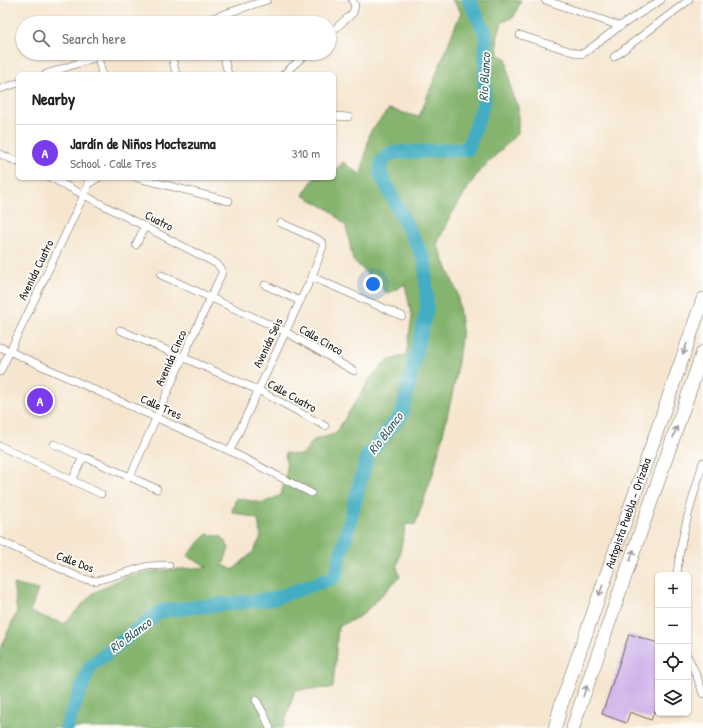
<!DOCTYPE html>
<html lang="en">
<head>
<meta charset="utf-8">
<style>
  :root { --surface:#fff; --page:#f6f6f6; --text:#222; --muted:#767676; --line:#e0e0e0; --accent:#7c3aed }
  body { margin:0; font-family:"Patrick Hand",sans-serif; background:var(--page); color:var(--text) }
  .controls { position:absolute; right:12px; bottom:12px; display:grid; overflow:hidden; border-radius:6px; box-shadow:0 1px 3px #0004 }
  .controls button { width:36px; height:36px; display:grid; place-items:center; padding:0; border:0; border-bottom:1px solid var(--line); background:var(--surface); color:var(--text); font:20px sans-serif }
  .you { position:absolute; left:373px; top:284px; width:14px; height:14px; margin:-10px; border:3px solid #fff; border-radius:50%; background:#1a73e8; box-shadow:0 0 0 6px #1a73e833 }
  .badge { display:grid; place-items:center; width:26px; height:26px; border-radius:50%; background:var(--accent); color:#fff; font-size:13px; font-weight:700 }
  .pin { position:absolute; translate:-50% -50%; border:2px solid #fff; box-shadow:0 1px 4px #0006 }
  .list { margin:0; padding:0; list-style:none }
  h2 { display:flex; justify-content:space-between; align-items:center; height:52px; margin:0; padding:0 16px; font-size:17px }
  h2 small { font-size:13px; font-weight:400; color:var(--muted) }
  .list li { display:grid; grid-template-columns:26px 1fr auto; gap:12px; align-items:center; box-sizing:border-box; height:56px; padding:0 16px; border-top:1px solid var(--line) }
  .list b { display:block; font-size:15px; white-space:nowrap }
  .list p { margin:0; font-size:13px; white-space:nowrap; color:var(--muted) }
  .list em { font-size:13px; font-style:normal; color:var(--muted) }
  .icon { flex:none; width:22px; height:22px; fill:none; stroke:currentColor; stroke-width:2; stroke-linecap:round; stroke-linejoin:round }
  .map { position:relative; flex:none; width:703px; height:728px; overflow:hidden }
  .search { position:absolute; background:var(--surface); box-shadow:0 1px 3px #0004; left:16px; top:16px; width:320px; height:44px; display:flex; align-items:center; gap:10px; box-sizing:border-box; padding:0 14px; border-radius:22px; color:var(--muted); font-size:15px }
  .panel { position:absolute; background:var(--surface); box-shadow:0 1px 3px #0004; left:16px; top:72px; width:320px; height:108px; border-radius:6px }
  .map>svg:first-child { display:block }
  .forest { fill:#84b46d; stroke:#506844 }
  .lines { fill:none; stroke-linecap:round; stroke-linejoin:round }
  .river { stroke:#43adc3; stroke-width:14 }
  .building { fill:#cfb4ea }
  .minor-casing { stroke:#68635b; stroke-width:8 }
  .motorway-casing { stroke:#68635b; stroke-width:14 }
  .minor { stroke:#fff; stroke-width:7 }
  .motorway { stroke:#fff; stroke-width:13 }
  .oneway { stroke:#999 }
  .labels { text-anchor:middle; stroke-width:3.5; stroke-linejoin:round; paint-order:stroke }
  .street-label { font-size:12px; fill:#1c1c1c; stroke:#fdfcf7 }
  .water-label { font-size:13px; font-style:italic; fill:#2e5d67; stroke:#fdfcf7 }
</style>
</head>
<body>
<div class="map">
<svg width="703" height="728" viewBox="0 0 703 728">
  <rect width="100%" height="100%" fill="#fdfcf7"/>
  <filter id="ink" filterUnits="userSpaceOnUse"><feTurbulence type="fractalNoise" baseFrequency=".025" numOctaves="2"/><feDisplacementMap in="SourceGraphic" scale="8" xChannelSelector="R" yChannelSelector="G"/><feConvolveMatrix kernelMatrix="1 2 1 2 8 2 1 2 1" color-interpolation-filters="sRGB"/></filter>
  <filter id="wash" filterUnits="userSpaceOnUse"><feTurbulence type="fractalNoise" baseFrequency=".012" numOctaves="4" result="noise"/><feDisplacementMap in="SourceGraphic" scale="16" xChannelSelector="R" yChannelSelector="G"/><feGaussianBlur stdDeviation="0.9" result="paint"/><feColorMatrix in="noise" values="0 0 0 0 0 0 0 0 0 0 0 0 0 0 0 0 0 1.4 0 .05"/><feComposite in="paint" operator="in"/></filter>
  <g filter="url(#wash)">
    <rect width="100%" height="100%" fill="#f6e6d0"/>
    <polygon class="forest" points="452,0 521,0 514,17 502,22 497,39 498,54 506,58 512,95 518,106 518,133 477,174 449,218 437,244 457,292 462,329 456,377 444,430 433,473 415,525 406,524 397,567 400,577 362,615 338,627 333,688 295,690 283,728 0,728 0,648 3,643 17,611 13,584 38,590 30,612 64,624 93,593 124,577 153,571 208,567 187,556 207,534 222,537 229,548 223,565 233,570 253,552 261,537 258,519 232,512 236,498 263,503 281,495 287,470 285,453 302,455 314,440 335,434 370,379 387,361 406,355 412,317 405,284 388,294 353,260 346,226 330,210 303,195 314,178 334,178 334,172 343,162 361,175 370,132 389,109 419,117 461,12"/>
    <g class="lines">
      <polyline class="river" points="66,728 90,666 161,611 272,599 335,577 367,456 402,414 427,308 425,261 380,173 382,161 391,153 468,149 484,102 486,34 469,0"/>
    </g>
    <g id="blocks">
      <polygon class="building" points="629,634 658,643 658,703 651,720 630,712 626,723 602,714"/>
    </g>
  </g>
  <g filter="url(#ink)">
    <use href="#blocks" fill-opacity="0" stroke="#68635b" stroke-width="1"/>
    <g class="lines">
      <defs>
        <g id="minor">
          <polyline points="545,0 620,26"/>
          <polyline points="197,23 267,0"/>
          <polyline points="329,34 353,13 355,5 352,0"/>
          <polyline points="520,35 576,53 582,54 587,51 620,26 661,0"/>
          <polyline points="171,53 176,74"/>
          <polyline points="223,53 228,74"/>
          <polyline points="98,57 102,74"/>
          <polyline points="614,57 689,0"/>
          <polyline points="46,74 109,53"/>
          <polyline points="284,74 307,53"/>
          <polyline points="0,89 18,83"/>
          <polyline points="334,116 348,117"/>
          <polyline points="0,154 18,162"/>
          <polyline points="51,178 217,264 222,270 222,273 183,357 130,477"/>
          <polyline points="138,178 229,201"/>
          <polyline points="88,184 98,178"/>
          <polyline points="136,245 145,226"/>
          <polyline points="161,275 286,332 354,371"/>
          <polyline points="312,277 402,316"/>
          <polyline points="265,285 300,301"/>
          <polyline points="120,330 258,390 325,426"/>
          <polyline points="0,347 230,451 311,493"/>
          <polyline points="0,372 84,195 88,184 88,178"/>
          <polyline points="54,444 84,458 87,458 157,489"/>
          <polyline points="0,446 101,494"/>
          <polyline points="230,451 300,301 312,277 323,246 323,243 319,240 281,223"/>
          <polyline points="72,481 81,461 84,458"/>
          <polyline points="0,541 83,579 96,581 148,566 169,565"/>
          <path d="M677,575C680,536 693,499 703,462"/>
          <polyline points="688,657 698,679 703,694"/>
          <polyline points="256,700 264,714 270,728"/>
        </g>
        <g id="motorway">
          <path id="s1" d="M555,728L561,705L703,299"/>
          <polyline points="573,728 579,709 703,352"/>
        </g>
      </defs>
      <use href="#minor" class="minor-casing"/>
      <use href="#motorway" class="motorway-casing"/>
      <use href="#minor" class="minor"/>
      <use href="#motorway" class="motorway"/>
    </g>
    <defs><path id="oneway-shaft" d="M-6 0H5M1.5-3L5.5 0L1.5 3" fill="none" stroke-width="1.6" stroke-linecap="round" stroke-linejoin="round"/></defs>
    <g class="oneway">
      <use href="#oneway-shaft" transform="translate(685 349) rotate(109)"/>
      <use href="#oneway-shaft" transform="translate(675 432) rotate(-71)"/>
      <use href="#oneway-shaft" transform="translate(632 555) rotate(-71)"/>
      <use href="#oneway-shaft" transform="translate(601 590) rotate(109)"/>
      <use href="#oneway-shaft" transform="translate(585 691) rotate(-71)"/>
    </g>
  </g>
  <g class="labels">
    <g class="street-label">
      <text transform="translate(159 221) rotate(27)" y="4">Cuatro</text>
      <text transform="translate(36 270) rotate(-64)" y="4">Avenida Cuatro</text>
      <text transform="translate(321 340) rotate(30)" y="4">Calle Cinco</text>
      <text transform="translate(268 343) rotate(-65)" y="4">Avenida Seis</text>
      <text transform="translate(171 358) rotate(-66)" y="4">Avenida Cinco</text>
      <text transform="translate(292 396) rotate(29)" y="4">Calle Cuatro</text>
      <text transform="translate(161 407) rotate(24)" y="4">Calle Tres</text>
      <text dy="4" stroke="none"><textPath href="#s1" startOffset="227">Autopista Puebla - Orizaba</textPath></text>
      <text transform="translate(75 562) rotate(21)" y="4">Calle Dos</text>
    </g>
    <g class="water-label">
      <text transform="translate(484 77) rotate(-87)" y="5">Río Blanco</text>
      <text transform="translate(385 433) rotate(-53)" y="5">Río Blanco</text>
      <text transform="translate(130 635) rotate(-37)" y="5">Río Blanco</text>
    </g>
  </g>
</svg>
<div class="controls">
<button>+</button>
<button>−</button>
<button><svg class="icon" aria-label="locate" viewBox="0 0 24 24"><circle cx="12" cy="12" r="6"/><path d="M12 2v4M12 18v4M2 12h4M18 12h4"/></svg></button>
<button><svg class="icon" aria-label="layers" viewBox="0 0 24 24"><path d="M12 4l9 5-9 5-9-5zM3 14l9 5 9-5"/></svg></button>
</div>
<div class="you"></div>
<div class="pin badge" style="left:40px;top:401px">A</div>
<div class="search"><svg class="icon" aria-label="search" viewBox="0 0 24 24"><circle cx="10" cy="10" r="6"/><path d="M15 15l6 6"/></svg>Search here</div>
<section class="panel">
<h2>Nearby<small></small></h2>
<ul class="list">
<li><span class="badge">A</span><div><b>Jardín de Niños Moctezuma</b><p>School · Calle Tres</p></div><em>310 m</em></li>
</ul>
</section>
</div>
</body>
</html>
